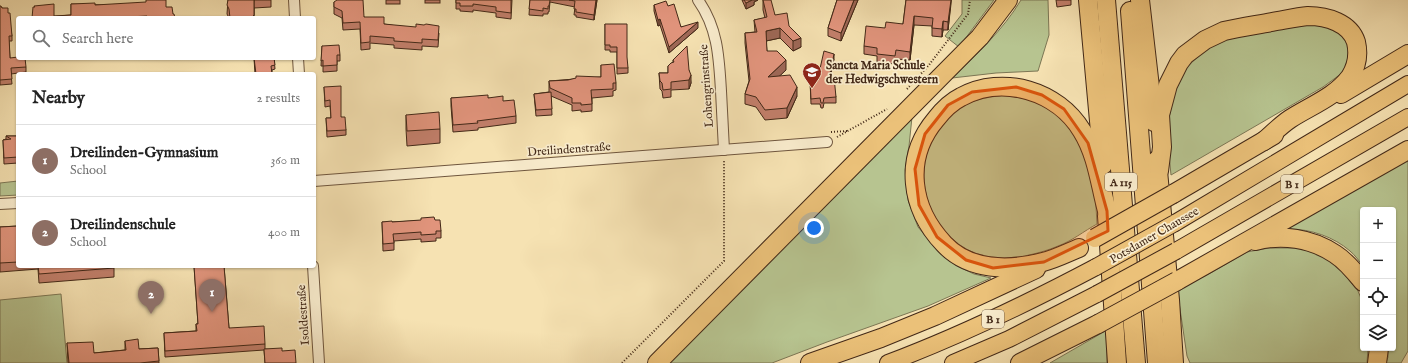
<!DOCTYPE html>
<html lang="en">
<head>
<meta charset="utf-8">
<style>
  :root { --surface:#fff; --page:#f6f6f6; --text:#222; --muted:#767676; --line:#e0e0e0; --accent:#7c3aed }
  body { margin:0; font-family:"IM FELL English",serif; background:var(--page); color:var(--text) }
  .controls { position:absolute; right:12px; bottom:12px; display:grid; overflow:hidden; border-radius:4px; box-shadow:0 1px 3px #0004 }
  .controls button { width:36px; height:36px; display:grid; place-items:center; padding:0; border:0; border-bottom:1px solid var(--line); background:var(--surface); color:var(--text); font:20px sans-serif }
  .you { position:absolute; left:814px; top:228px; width:14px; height:14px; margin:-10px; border:3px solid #fff; border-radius:50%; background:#1a73e8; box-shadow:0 0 0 6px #1a73e833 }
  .badge { display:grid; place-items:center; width:26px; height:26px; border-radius:50%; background:var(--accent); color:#fff; font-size:13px; font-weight:700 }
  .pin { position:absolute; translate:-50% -33px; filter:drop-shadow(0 1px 2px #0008) }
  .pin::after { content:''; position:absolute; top:21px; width:14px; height:12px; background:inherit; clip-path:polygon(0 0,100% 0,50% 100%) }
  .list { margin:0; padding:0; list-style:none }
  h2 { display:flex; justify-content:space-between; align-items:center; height:52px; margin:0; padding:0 16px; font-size:17px }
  h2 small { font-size:13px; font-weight:400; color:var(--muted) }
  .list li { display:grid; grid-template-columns:26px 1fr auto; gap:12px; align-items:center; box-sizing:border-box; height:72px; padding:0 16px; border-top:1px solid var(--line) }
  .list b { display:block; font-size:15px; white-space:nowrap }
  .list p { margin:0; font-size:13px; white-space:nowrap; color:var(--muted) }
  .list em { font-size:13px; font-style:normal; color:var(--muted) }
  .icon { flex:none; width:22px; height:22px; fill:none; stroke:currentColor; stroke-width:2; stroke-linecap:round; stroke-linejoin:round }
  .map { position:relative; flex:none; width:1408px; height:363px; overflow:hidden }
  .search { position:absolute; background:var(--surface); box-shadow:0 1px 3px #0004; left:16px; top:16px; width:300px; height:44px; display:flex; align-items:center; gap:10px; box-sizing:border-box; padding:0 14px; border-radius:4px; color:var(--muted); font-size:15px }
  .panel { position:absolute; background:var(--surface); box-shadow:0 1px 3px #0004; left:16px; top:72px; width:300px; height:196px; border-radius:4px }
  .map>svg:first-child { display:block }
  .green { fill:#b7c490; stroke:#7c7654 }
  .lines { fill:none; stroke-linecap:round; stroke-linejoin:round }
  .street-casing { stroke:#6f563e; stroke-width:12 }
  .primary-casing { stroke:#422817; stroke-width:18 }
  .highway-casing { stroke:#422817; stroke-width:20 }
  .path { stroke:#422817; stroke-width:2; stroke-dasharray:1 2; stroke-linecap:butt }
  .street { stroke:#f9eccd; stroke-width:10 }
  .primary { stroke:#ebc179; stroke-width:16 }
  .highway { stroke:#ebc179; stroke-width:18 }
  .primary-bridge-casing { stroke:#422817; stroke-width:18; stroke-linecap:butt }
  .highway-bridge-casing { stroke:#422817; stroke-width:20; stroke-linecap:butt }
  .primary-bridge { stroke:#ebc179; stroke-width:16 }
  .highway-bridge { stroke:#ebc179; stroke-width:18 }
  .wall { fill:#c27f6b; stroke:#422817 }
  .shaded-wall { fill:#9e6857; stroke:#422817 }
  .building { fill:#e1947c; stroke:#422817 }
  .marked { fill:#d7540d; fill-opacity:0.2; stroke:#d7540d; stroke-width:3; stroke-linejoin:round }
  .labels { text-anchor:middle; stroke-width:3.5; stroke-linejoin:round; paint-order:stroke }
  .shield { fill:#f9eccd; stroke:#79634e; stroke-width:1 }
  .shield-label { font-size:11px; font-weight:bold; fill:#422817 }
  .poi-label { font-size:12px; font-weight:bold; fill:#422817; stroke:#f9eccd; text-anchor:start }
  .street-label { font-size:12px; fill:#422817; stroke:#f9eccd }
</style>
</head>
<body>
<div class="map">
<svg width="1408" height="363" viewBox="0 0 1408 363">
  <rect width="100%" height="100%" fill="#f6e2b2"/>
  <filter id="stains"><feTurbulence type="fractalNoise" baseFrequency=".005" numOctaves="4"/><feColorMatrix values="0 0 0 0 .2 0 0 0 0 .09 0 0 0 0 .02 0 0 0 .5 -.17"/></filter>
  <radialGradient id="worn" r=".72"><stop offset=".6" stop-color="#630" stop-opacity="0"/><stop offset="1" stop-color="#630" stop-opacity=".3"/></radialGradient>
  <g class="green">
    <polygon points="962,0 994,0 959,47 945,36 962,14"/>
    <path d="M1021,0H1048L1049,35L1038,71L996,73L952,78C977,54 1003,30 1021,0Z"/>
    <polygon points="1311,23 1335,27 1350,43 1349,68 1323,87 1171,175 1167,133 1172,98 1186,68 1208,47 1229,37"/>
    <path d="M1006,95L1040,102L1061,115L1075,131L1085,153L1095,189L1097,224C1084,231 1072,241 1058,246C1049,250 1038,253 1029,255C1013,259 991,259 975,253C927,234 908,170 939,129C946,120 953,111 963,106C977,98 991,97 1006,95Z"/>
    <polygon points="912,117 909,146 905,170 908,200 918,227 938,251 957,266 974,274 991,278 928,306 827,342 772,363 667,363"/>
    <path d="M1408,159V351L1401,363H1386L1388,357V348H1393V210H1363V266C1359,261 1355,255 1350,251C1334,237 1311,229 1289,229L1287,227Z"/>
    <polygon points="18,181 18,195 0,196 0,183"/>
    <polygon points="1269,248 1306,248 1333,261 1358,291 1363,303 1363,348 1368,348 1367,363 1190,363 1187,356 1177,289 1207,275 1247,252"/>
    <polygon points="61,294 67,363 0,363 0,300"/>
    <polygon points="1107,330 1107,363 1050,363"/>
  </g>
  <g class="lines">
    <defs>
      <g id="street">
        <polyline points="294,0 295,18"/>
        <path d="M698,0C718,28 719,58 721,91C722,111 723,131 724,150"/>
        <polyline points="298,58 299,74"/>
        <polyline points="314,181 827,142"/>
        <polyline points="0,204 18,203"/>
        <polyline points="313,266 319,363"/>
      </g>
      <g id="primary">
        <polyline points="1175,223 1408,84"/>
        <polyline points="1176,251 1408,117"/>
        <path d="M888,363C960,336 1028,303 1096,267"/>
        <polyline points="953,363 1009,339 1097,294"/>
      </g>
      <g id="highway">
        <polyline points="1088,0 1103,165"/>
        <polyline points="1106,0 1136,363"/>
        <polyline points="1140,0 1154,122"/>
        <polyline points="1130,11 1157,363"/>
        <polyline points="1341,94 1408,54"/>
        <polyline points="1157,160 1170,300 1174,363"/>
        <path d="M1159,171L1162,147L1160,115L1168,85L1179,63L1185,55L1205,40L1224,31C1240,27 1256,25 1272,22C1284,20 1297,17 1308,16C1327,16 1350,23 1356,42C1359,55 1357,66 1350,77C1335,97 1310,106 1290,119C1281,125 1273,133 1264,141"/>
        <polyline points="1173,194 1274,135"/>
        <polyline points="1107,216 1117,363"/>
        <path d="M1255,241C1282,234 1311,238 1335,254C1346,261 1355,272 1363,282"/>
        <path d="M1079,248C1067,253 1055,259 1043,262C1009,271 969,271 944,244C910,208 903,158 936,119C943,110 951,102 961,97C1003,74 1058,91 1082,131C1097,155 1100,185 1107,211"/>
        <polyline points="1177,281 1408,150"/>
        <polyline points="657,363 980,37 1008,0"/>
        <polyline points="810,363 881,338 935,316 1036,269"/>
        <polyline points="1020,363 1098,324"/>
        <polyline points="1377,363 1379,348"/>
      </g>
    </defs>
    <use href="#street" class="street-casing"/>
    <use href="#primary" class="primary-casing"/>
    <use href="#highway" class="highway-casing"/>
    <g class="path">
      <polyline points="907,89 929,65 968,14 970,0"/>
      <polyline points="831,132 847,131"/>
      <polyline points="837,137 887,109"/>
      <polyline points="622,363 724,261 724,161"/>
    </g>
    <use href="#street" class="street"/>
    <use href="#primary" class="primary"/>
    <use href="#highway" class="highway"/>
    <defs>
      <g id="primary-bridge">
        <polyline points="1096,267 1175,223"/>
        <polyline points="1097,294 1176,251"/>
      </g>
      <g id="highway-bridge">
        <polyline points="1095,238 1173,194"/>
        <polyline points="1098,324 1177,281"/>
      </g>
    </defs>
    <use href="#primary-bridge" class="primary-bridge-casing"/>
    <use href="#highway-bridge" class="highway-bridge-casing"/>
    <use href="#primary-bridge" class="primary-bridge"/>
    <use href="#highway-bridge" class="highway-bridge"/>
  </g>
  <g class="wall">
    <polygon points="228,0 271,0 271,7 254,8 254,18 229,18 227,14"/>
    <rect x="386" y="0" width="14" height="4"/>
    <rect x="425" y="0" width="15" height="3"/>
    <polygon points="456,0 512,0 511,19 496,17 496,13 473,10 473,12 460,11 460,9 456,9"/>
    <polygon points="530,0 597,0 594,20 576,17 576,15 574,15 575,7 550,2 549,12 548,12 548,14 543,14 543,16 529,15"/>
    <polygon points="742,0 758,0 754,2 754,5 746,9"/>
    <polygon points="763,0 775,15 789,26 801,47 793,51 780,38 766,41 767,51 786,70 779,76 797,96 787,118 765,120 756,107 745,104 745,94 749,81 745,43 745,33 755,32 754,20 765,18 763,10"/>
    <polygon points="837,0 858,0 841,41 828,36 828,28"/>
    <polygon points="906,0 951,0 948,30 943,30 942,37 932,36 932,26 914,25 910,60 896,59 895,64 877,62 877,56 864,54 864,46 885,28 903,24"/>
    <polygon points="1056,0 1071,0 1071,5 1057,7"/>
    <polygon points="334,2 364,17 384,24 439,33 438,47 422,46 422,50 394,48 394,45 370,43 370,49 361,50 360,29 343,30 342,18 334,14"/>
    <polygon points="71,4 166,7 173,14 175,18 32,18 71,15"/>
    <polygon points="654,5 668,6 681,27 698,28 669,53 660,25 658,26 654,11"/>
    <polygon points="0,6 8,13 12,36 12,41 9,41 10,58 26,67 26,72 11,74 12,84 0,85"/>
    <polygon points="605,24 628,68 628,73 617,74 617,52 610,52 610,50 605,50"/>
    <polygon points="322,46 340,55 340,61 337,61 337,71 323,72 323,66 321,66"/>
    <polygon points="254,58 274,58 275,69 272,70 272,74 255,74"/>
    <polygon points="834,59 830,78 836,97 836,103 824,103 823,108 821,108 820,104 811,104 810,80 819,79 819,73"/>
    <polygon points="673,60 689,70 691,83 689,89 671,90 671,97 663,98 662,91 660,89 659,73 668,73 668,66 673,62"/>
    <polygon points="601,65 616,83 616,90 613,91 613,96 592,98 592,111 581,112 581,110 572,111 572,105 551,96 552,115 536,116 534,94 549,92 549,81 601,77"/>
    <polygon points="324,87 341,117 346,130 346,135 327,137 326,118 331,118 330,106 325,107"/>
    <polygon points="451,98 488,98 503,101 516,116 516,123 478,128 478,130 453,132 451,106"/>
    <polygon points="406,115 440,129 440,143 407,146 406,129"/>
    <polygon points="6,136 18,136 18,163 4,164 3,140 6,139"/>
    <polygon points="435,220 441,231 441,238 436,238 436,241 421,242 421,239 394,241 394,250 383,251 382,222 392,222"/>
    <polygon points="18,226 18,266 114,266 114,277 39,283 38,269 0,272 0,227"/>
    <polygon points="194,266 224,266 229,328 265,344 265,349 282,351 296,363 265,363 264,350 165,357 164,333 196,331 196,324 198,324"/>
    <polygon points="125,341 139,349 158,348 159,363 68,363 67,343 94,353 125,350"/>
  </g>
  <g class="shaded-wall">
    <polygon points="254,0 254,18 251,18"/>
    <polygon points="596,0 597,0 594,20 594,15"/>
    <polygon points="752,0 758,0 754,2 754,5 746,9 746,3"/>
    <polygon points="854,0 858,0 841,41 841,33"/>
    <polygon points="951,0 951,4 948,30 948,22"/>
    <polygon points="914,16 914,25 910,60 910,52"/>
    <polygon points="660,19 660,25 658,26 658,20"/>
    <polygon points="943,21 943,30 942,37 942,29"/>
    <polygon points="698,22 698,28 669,53 669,47"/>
    <polygon points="780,28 780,38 766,41 766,31"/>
    <polygon points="801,38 801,47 793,51 793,41"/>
    <polygon points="834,54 834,59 829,83 829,78"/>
    <polygon points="786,60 786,70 768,87 768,77"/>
    <polygon points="691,75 691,83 689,89 689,80"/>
    <polygon points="797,87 797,96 787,118 787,108"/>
  </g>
  <g class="building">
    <polygon points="146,0 166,0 166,7 172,7 173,14 174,14 175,18 147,18 147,16 129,17 129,18 110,18 110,17 98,18 32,18 33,7 35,7 34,6 54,4 54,16 71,15 71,4 95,3 95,5 146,2"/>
    <polygon points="228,0 254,0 254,15 251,18 230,18 229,9 227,5"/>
    <polygon points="337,0 363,0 364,17 384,17 384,24 416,27 416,24 424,25 426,24 439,26 438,40 422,39 422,43 394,41 394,38 370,36 370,42 361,43 360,22 343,23 342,11 334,7 334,2"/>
    <polygon points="456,0 511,0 511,13 496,11 496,7 473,4 473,6 460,6 460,3 456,3"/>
    <polygon points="530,0 550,0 549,6 548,6 548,9 543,8 543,11 529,9"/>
    <polygon points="569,0 596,0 594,15 576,12 576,9 574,9 575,1"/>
    <polygon points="744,0 752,0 746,3"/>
    <polygon points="763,0 771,0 775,15 787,13 789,26 801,38 793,41 780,28 766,31 767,51 777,51 786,60 768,77 790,75 797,87 787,108 765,110 756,97 745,94 750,79 745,33 757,32 754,20 767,17"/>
    <polygon points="837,0 854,0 841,33 828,28"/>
    <polygon points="906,0 951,0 948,22 943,21 942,29 932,28 933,18 914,16 910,52 896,50 895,56 877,54 877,48 864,46 866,26 885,28 886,22 903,24"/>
    <polygon points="666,1 668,6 674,4 681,27 698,22 669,47 660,19 658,20 654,5"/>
    <polygon points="0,6 1,6 2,8 8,8 8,13 10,13 12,36 9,36 10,58 18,57 18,58 25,58 26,67 11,68 12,79 0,80"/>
    <polygon points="605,24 627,24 627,57 628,68 617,68 617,47 610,47 610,45 605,45"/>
    <polygon points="339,45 340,55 337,55 337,65 323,66 323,60 321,61 322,46"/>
    <polygon points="687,46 689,70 691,75 689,80 671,82 671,89 663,90 662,83 660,81 659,73 668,73 668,66 671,63 674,62 673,60"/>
    <polygon points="824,51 834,54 829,78 834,77 836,97 824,98 823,103 821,103 820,98 811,99 810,80 819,79 819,73"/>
    <polygon points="254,58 274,58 275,65 271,66 272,74 256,74"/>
    <polygon points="614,64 616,83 613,83 613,89 591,90 592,104 581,105 581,103 572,103 572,98 550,88 549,81 568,80 576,78 576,76 601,77 601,65"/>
    <polygon points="341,86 341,117 345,117 346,130 327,131 326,118 331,118 330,100 325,101 324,87"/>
    <polygon points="551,92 552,109 536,110 534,94"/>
    <polygon points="488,95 488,98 503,96 503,101 514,100 516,116 477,121 478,123 453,125 451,98"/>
    <polygon points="439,112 440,129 407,131 406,115"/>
    <polygon points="6,136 18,136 18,144 17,143 18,157 4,158 3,140 11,139"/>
    <polygon points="434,217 435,220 440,220 441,231 436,231 436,234 421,235 421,232 393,234 394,243 383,244 382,222 392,221 392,222 421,220 421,218"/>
    <polygon points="18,226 18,262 0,263 0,227"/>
    <polygon points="38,266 114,266 114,268 39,274"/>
    <polygon points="194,266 224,266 229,328 264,326 265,344 165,351 164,333 197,331 196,324 198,324"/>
    <polygon points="138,339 139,349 158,348 159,361 140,363 69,363 67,343 93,342 94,353 126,350 125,341"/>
    <polygon points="282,348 282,351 295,350 296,363 265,363 264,349"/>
  </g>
  <path class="marked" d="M1016,87L1042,95L1064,109L1088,143L1107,211L1108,231L1044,262L993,268L966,260L937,237L919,205L915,169L925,134L948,105L972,92Z"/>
  <defs>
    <symbol id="school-pin" viewBox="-11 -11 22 30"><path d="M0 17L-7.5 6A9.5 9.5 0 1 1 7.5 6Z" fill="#8f2418" stroke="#f9eccd"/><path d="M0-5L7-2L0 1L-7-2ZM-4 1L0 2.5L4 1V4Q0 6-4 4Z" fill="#fff"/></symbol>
  </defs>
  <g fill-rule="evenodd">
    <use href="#school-pin" x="801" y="61" width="22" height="30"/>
  </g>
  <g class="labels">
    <g class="shield">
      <rect x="1105" y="173" width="32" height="18" rx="3"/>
      <rect x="1281" y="175" width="22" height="18" rx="3"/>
      <rect x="982" y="310" width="22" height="18" rx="3"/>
    </g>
    <g class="shield-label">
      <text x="1121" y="186">A 115</text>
      <text x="1292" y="188">B 1</text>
      <text x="993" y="323">B 1</text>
    </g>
    <g class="poi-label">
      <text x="826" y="69">Sancta Maria Schule<tspan x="826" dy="14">der Hedwigschwestern</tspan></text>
    </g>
    <g class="street-label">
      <text transform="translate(706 86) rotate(-94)" y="4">Lohengrinstraße</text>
      <text transform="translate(569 149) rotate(-4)" y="4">Dreilindenstraße</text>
      <text transform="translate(1154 235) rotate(-30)" y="4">Potsdamer Chaussee</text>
      <text transform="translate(303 315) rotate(-94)" y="4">Isoldestraße</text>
    </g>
  </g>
  <rect width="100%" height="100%" filter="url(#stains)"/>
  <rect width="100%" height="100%" fill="url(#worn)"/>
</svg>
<div class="controls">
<button>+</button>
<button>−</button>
<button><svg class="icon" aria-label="locate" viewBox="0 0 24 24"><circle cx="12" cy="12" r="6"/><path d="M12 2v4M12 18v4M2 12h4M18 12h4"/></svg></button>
<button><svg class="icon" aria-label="layers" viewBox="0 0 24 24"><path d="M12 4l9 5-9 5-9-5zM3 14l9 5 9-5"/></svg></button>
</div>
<div class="you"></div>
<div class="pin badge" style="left:212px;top:312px;background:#8d6e63">1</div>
<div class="pin badge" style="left:151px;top:314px;background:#8d6e63">2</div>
<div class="search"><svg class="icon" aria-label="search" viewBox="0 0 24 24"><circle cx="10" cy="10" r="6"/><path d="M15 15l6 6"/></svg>Search here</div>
<section class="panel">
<h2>Nearby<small>2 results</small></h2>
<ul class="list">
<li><span class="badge" style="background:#8d6e63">1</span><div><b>Dreilinden-Gymnasium</b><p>School</p></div><em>360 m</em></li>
<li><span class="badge" style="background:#8d6e63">2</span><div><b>Dreilindenschule</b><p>School</p></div><em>400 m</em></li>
</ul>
</section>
</div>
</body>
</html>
